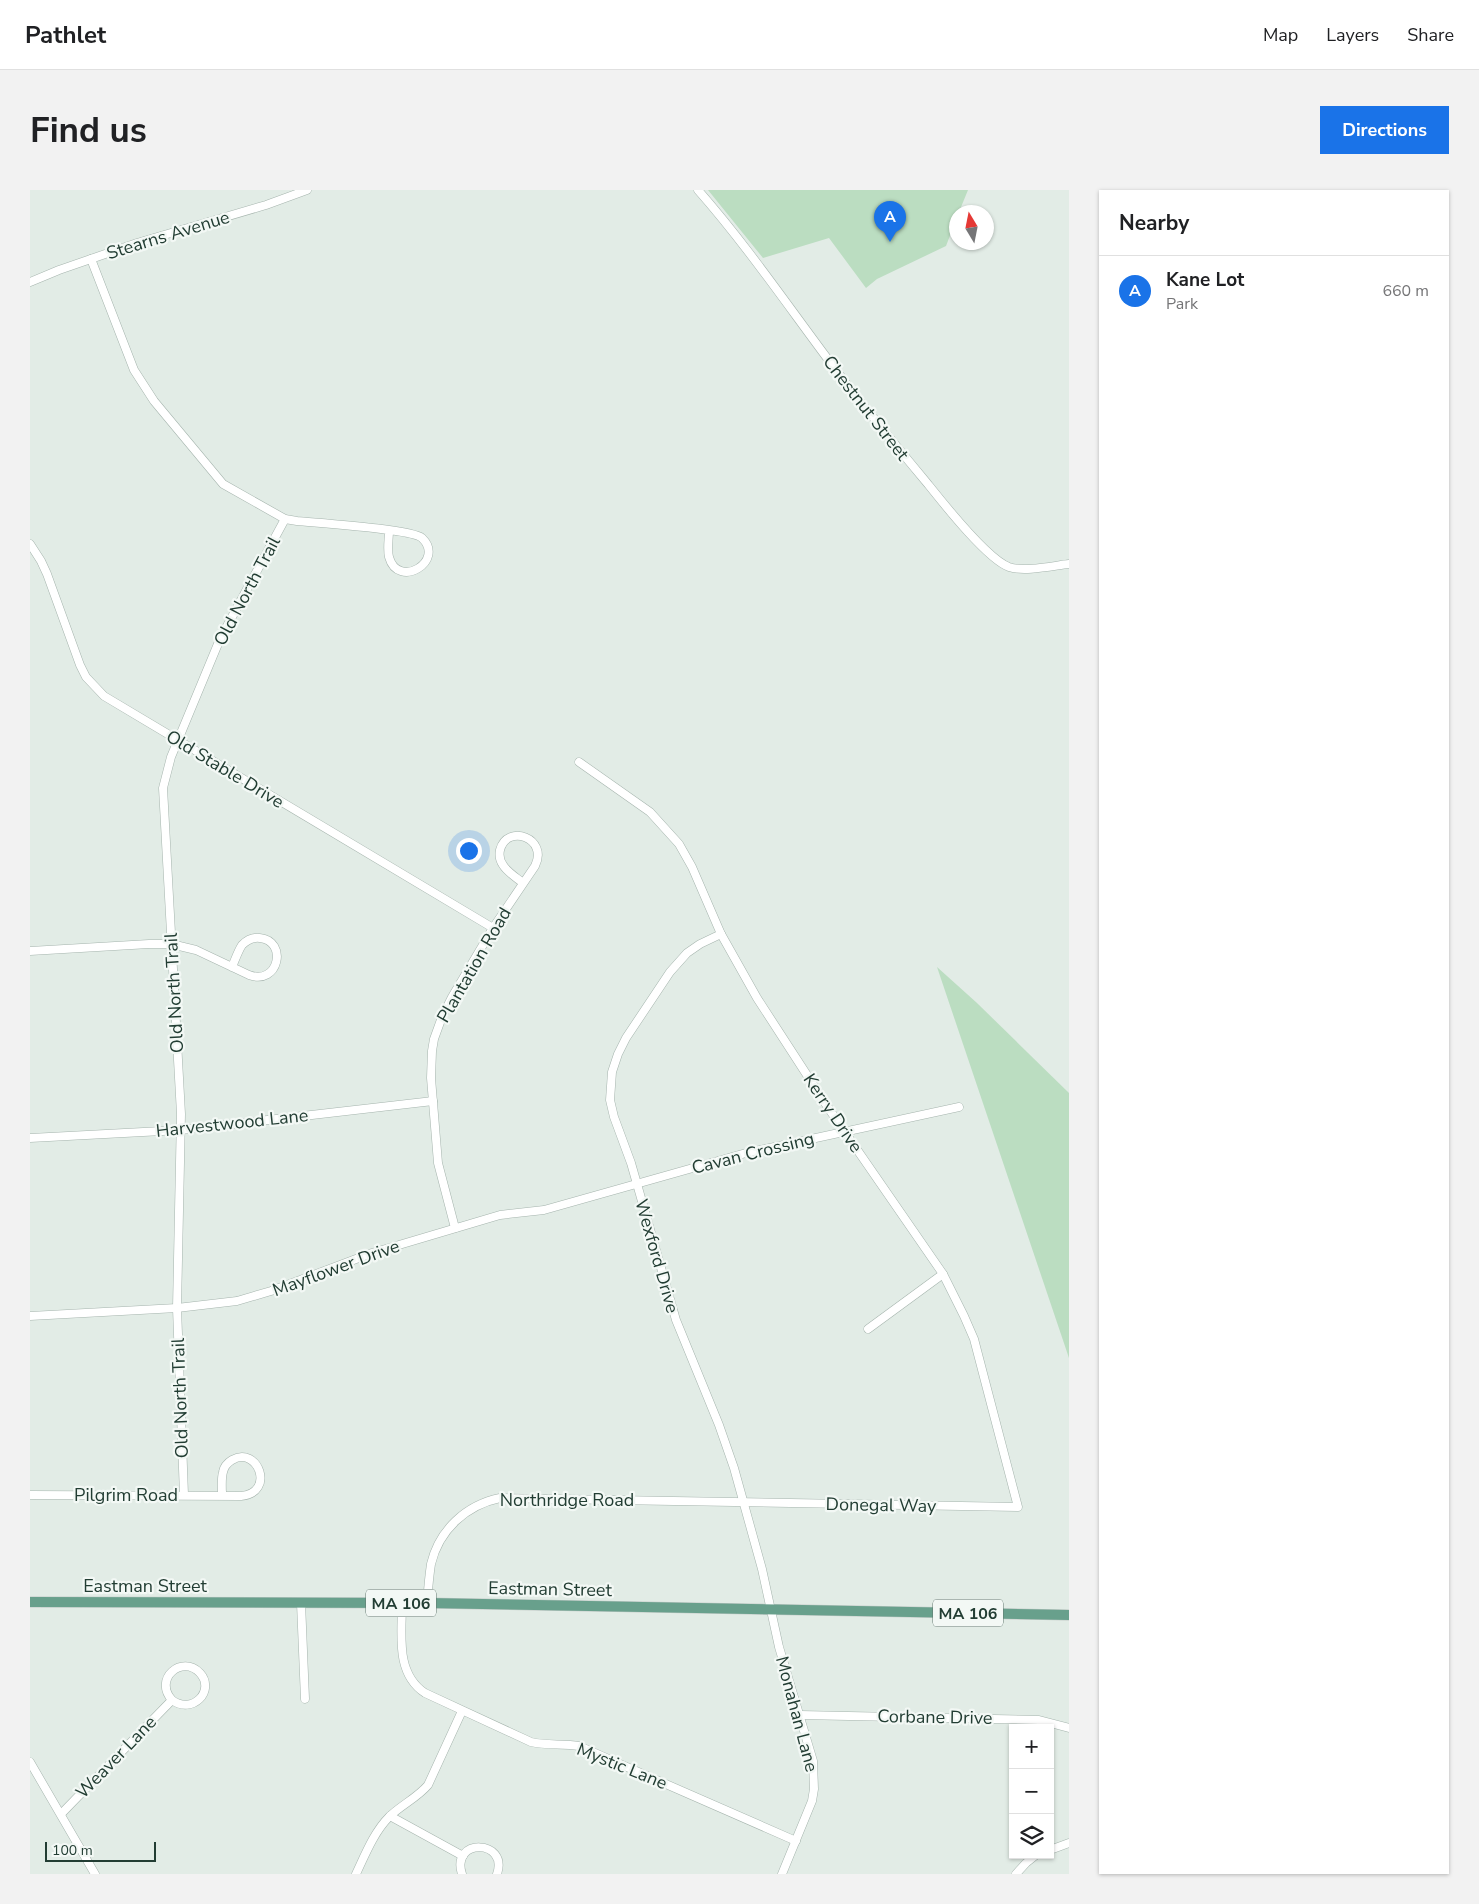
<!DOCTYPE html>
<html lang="en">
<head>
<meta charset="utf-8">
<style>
  :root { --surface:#fff; --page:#f2f2f2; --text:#202124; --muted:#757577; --line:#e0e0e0; --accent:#1a73e8 }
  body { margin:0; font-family:"Nunito Sans",sans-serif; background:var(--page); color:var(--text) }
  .controls { position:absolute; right:15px; bottom:15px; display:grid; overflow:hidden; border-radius:0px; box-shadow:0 1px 4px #0004 }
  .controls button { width:45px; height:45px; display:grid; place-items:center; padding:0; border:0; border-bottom:1px solid var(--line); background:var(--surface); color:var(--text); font:25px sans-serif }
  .compass { position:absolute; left:919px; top:15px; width:45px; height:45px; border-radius:50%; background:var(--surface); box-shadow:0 1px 4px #0004; rotate:350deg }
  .scale { position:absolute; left:15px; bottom:12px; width:111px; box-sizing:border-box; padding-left:5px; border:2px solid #223d33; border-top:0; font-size:14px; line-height:18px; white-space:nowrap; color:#223d33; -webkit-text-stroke:4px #f3f8f5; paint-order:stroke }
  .you { position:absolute; left:438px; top:660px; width:18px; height:18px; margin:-12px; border:4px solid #fff; border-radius:50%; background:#1a73e8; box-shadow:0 0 0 8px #1a73e833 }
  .badge { display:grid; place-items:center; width:32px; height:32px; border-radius:50%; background:var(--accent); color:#fff; font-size:16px; font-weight:700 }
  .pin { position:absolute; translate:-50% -41px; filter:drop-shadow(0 1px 2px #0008) }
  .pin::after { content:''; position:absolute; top:26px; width:18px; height:15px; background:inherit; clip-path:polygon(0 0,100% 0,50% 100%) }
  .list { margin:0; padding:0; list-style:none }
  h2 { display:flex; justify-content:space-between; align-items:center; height:65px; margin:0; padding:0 20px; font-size:21px }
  h2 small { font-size:16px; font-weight:400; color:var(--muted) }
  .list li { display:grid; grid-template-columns:32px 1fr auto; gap:15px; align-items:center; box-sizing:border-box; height:70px; padding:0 20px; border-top:1px solid var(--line) }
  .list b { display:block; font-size:19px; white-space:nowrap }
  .list p { margin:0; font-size:16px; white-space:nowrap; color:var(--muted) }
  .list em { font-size:16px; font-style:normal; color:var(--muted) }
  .icon { flex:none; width:28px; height:28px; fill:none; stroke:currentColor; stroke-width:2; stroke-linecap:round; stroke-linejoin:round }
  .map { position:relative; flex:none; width:1039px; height:1684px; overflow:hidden; border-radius:0px }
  header { display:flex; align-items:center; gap:30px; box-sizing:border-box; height:70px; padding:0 25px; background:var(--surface); border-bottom:1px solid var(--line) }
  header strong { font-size:24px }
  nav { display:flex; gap:28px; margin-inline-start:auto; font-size:18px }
  .intro { display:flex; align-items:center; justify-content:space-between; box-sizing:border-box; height:120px; padding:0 30px }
  h1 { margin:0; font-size:35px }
  .button { padding:12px 22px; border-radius:0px; background:var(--accent); color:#fff; font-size:18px; font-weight:700 }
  main { display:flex; gap:30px; padding:0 30px }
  aside { flex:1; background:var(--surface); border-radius:0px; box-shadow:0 1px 4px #0004 }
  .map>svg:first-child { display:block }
  .green { fill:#bbddc1 }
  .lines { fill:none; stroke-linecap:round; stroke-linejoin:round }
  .minor-casing { stroke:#a5b4ad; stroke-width:9 }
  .major-casing { stroke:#c1c9c6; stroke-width:11 }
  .minor { stroke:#fff; stroke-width:8 }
  .major { stroke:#68a08c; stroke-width:10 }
  .labels { text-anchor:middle; stroke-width:4.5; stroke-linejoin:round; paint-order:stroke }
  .shield { fill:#f3f8f5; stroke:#61756d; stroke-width:1 }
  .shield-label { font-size:16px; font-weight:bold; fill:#223d33 }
  .street-label { font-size:18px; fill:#223d33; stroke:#f3f8f5 }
</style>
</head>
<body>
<header>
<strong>Pathlet</strong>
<nav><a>Map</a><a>Layers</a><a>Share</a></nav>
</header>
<div class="intro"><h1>Find us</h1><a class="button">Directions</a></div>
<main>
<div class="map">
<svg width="1039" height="1684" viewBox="0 0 1039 1684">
  <rect width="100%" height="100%" fill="#e2ece6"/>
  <g class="green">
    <polygon points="678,0 938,0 929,22 926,22 926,30 916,56 847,89 836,98 799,48 733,68"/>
    <polygon points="907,777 947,813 1039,903 1039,1168"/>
  </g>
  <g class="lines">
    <defs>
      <g id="minor">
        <path d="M668,0C719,58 762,122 809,184C837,221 867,257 897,293C913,313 957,369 979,377C994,382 1022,376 1039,374"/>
        <path d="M61,69L104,180L124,211L193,294L255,329L267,331C286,333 382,339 392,348C416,371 368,400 359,367C357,359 359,349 359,340"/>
        <polyline points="0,92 29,80 107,53 236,15 277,0"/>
        <polyline points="0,354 11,371 17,384 50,475 56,487 74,506 463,738"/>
        <polyline points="691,744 670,754 657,763 640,782 596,848 588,864 582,882 580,910 584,927 601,973 646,1130 689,1235 704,1278 732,1379 749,1457 783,1571 784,1599 782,1611 752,1684"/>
        <path d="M0,761L119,754H141L166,760L219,785C249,796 258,751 230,748C223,747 217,750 212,755C208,761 205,770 202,777"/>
        <polyline points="0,948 151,940 403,911"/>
        <path d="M425,1038L408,973L401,888L402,861L404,849L412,827L422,807L463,738L505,676C519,648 477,633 470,660C469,665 470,671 473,675C477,682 487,688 493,693"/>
        <polyline points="0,1126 147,1118 207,1111 241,1101 342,1063 470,1025 514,1020 716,963 929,917"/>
        <polyline points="838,1139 913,1084"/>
        <path d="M0,1305L211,1306C246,1303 228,1255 202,1270C197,1273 194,1277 193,1282C191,1289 192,1298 192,1306"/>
        <polyline points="154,1305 147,1118 151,924 133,598 141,567 190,449 255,329"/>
        <polyline points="271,1413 275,1509"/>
        <path d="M372,1413C372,1444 365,1483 395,1503L501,1552C517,1556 533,1553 549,1556L766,1651"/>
        <path d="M397,1413C398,1400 399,1387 401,1374C409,1340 436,1315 470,1308L988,1317L944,1149L934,1126L913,1084L799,919L727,808L691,744L662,677L649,654L620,622L549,572"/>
        <polyline points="770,1525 1009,1530 1039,1538"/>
        <polyline points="0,1572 65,1684"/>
        <path d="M31,1624L142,1510C123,1489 152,1464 170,1483C186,1501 162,1525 142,1510"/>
        <polyline points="360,1626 433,1666"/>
        <polyline points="1020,1660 1039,1653"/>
        <path d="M326,1684C335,1665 344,1642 359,1627C371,1615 387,1608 398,1595L432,1521"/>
        <path d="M432,1684C420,1648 479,1649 467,1684"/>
        <polyline points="986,1684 996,1673 1006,1665"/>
      </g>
      <polyline id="major" points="0,1412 397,1413 1039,1425"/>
    </defs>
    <use href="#minor" class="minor-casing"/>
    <use href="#major" class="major-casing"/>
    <use href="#minor" class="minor"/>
    <use href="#major" class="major"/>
  </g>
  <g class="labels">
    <g class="shield">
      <rect x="336" y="1399.5" width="70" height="27" rx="4"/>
      <rect x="903" y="1409.5" width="70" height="27" rx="4"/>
    </g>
    <g class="shield-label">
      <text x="371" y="1419">MA 106</text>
      <text x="938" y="1429">MA 106</text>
    </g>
    <g class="street-label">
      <text transform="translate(138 45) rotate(-17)" y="6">Stearns Avenue</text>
      <text transform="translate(836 218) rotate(52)" y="6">Chestnut Street</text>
      <text transform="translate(217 401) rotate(-62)" y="6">Old North Trail</text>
      <text transform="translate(195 579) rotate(31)" y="6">Old Stable Drive</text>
      <text transform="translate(444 775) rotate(-60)" y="6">Plantation Road</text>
      <text transform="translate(144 803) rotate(-93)" y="6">Old North Trail</text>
      <text transform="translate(803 923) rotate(56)" y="6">Kerry Drive</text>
      <text transform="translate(202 933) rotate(-6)" y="6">Harvestwood Lane</text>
      <text transform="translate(723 963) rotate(-14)" y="6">Cavan Crossing</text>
      <text transform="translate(627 1066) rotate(74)" y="6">Wexford Drive</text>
      <text transform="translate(306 1078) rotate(-20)" y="6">Mayflower Drive</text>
      <text transform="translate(150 1208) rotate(-92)" y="6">Old North Trail</text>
      <text x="96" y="1311">Pilgrim Road</text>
      <text x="537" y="1316">Northridge Road</text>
      <text transform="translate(851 1315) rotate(1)" y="6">Donegal Way</text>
      <text x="115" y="1402">Eastman Street</text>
      <text transform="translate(520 1399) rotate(1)" y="6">Eastman Street</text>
      <text transform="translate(767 1524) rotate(75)" y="6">Monahan Lane</text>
      <text transform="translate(905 1527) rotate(1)" y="6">Corbane Drive</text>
      <text transform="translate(86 1567) rotate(-46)" y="6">Weaver Lane</text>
      <text transform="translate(592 1576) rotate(22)" y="6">Mystic Lane</text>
    </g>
  </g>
</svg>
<div class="controls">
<button>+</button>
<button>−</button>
<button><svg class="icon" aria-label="layers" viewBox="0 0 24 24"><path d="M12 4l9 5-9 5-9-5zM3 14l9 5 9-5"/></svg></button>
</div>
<svg class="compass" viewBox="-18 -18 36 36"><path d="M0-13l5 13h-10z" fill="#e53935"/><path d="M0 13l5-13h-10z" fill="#757577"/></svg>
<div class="scale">100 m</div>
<div class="you"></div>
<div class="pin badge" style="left:860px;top:52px">A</div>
</div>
<aside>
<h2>Nearby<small></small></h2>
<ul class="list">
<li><span class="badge">A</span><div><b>Kane Lot</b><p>Park</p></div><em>660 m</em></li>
</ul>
</aside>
</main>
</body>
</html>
